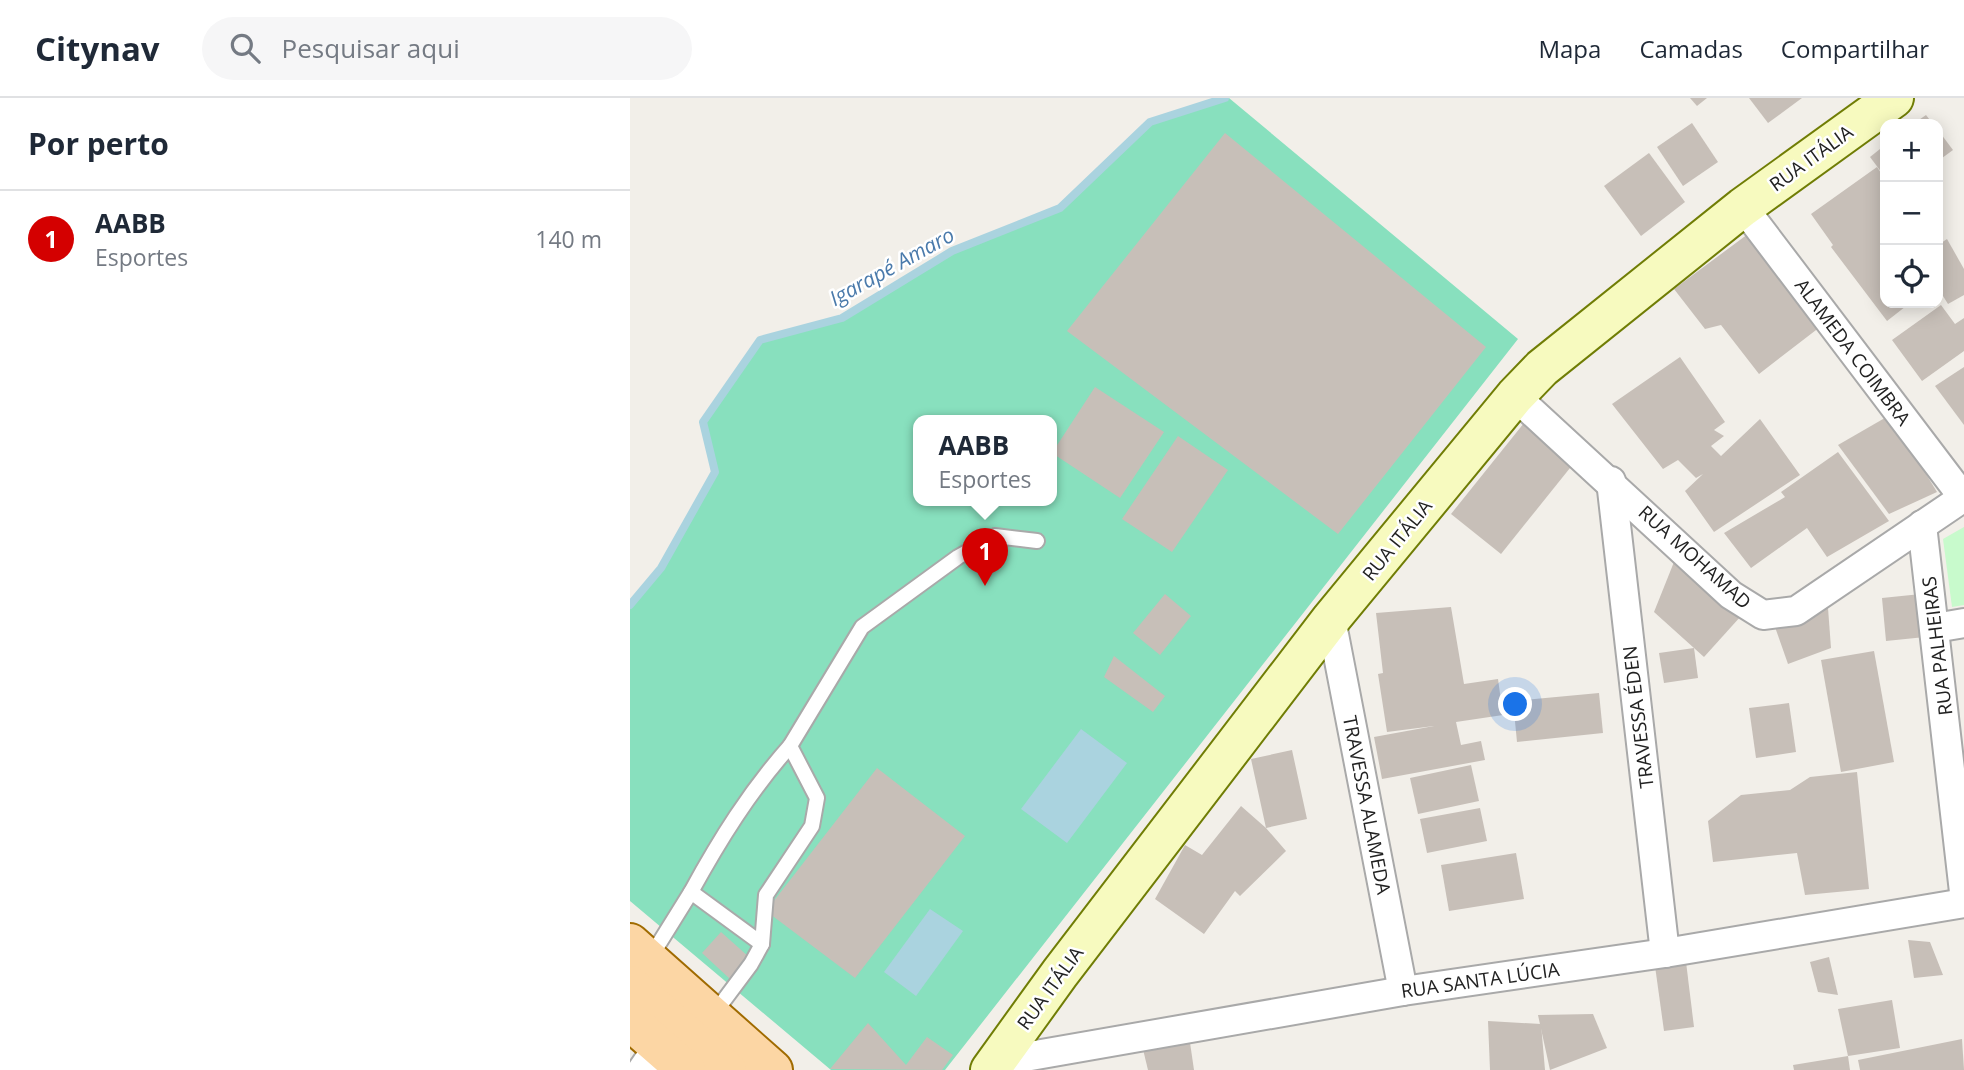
<!DOCTYPE html>
<html lang="pt">
<head>
<meta charset="utf-8">
<style>
  :root { --surface:#fff; --page:#f6f6f7; --text:#1f2937; --muted:#747a83; --line:#e0e1e3; --accent:#d40000 }
  body { margin:0; font-family:"Open Sans",sans-serif; background:var(--page); color:var(--text) }
  .controls { position:absolute; right:21px; top:21px; display:grid; overflow:hidden; border-radius:14px; box-shadow:0 4px 18px #0003 }
  .controls button { width:63px; height:63px; display:grid; place-items:center; padding:0; border:0; border-bottom:2px solid var(--line); background:var(--surface); color:var(--text); font:35px sans-serif }
  .you { position:absolute; left:886px; top:607px; width:24px; height:24px; margin:-18px; border:5px solid #fff; border-radius:50%; background:#1a73e8; box-shadow:0 0 0 10px #1a73e833 }
  .badge { display:grid; place-items:center; width:46px; height:46px; border-radius:50%; background:var(--accent); color:#fff; font-size:23px; font-weight:700 }
  .pin { position:absolute; translate:-50% -58px; filter:drop-shadow(0 2px 4px #0008) }
  .pin::after { content:''; position:absolute; top:37px; width:24px; height:21px; background:inherit; clip-path:polygon(0 0,100% 0,50% 100%) }
  .popup { position:absolute; left:283px; top:317px; width:144px; height:91px; box-sizing:border-box; display:grid; place-content:center; border-radius:14px; background:var(--surface); filter:drop-shadow(0 2px 5px #0005); font-size:23px; white-space:nowrap; color:var(--muted) }
  .popup b { font-size:26px; color:var(--text) }
  .popup::after { content:''; position:absolute; left:50%; top:100%; margin-left:-14px; border:14px solid transparent; border-top-color:var(--surface) }
  .list { margin:0; padding:0; list-style:none }
  h2 { display:flex; justify-content:space-between; align-items:center; height:91px; margin:0; padding:0 28px; font-size:30px }
  h2 small { font-size:23px; font-weight:400; color:var(--muted) }
  .list li { display:grid; grid-template-columns:46px 1fr auto; gap:21px; align-items:center; box-sizing:border-box; height:98px; padding:0 28px; border-top:2px solid var(--line) }
  .list b { display:block; font-size:26px; white-space:nowrap }
  .list p { margin:0; font-size:23px; white-space:nowrap; color:var(--muted) }
  .list em { font-size:23px; font-style:normal; color:var(--muted) }
  .icon { flex:none; width:38px; height:38px; fill:none; stroke:currentColor; stroke-width:2; stroke-linecap:round; stroke-linejoin:round }
  .map { position:relative; flex:none; width:1334px; height:972px; overflow:hidden }
  header { display:flex; align-items:center; gap:42px; box-sizing:border-box; height:98px; padding:0 35px; background:var(--surface); border-bottom:2px solid var(--line) }
  header strong { font-size:33px }
  nav { display:flex; gap:38px; margin-inline-start:auto; font-size:24px }
  .search { width:490px; height:63px; background:var(--page); display:flex; align-items:center; gap:18px; box-sizing:border-box; padding:0 24px; border-radius:38px; color:var(--muted); font-size:26px }
  main { display:flex }
  aside { flex:1; background:var(--surface) }
  .map>svg:first-child { display:block }
  .park { fill:#c8facc }
  .pitch { fill:#88e0be; fill-rule:evenodd }
  .water { fill:#aad3df }
  .lines { fill:none; stroke-linecap:round; stroke-linejoin:round }
  .stream { stroke:#aad3df; stroke-width:8 }
  .building { fill:#c7bfb8 }
  .lane-casing { stroke:#a9a9a9; stroke-width:18 }
  .street-casing { stroke:#a9a9a9; stroke-width:32 }
  .secondary-casing { stroke:#707d05; stroke-width:42 }
  .primary-casing { stroke:#a06b00; stroke-width:42 }
  .lane { stroke:#fff; stroke-width:14 }
  .street { stroke:#fff; stroke-width:28 }
  .secondary { stroke:#f7fabf; stroke-width:38 }
  .primary { stroke:#fcd6a4; stroke-width:38 }
  .labels { text-anchor:middle; stroke-width:5; stroke-linejoin:round; paint-order:stroke }
  .street-label { font-size:19px; fill:#222; stroke:#fff }
  .water-label { font-size:21px; font-style:italic; fill:#4a7aab; stroke:#fff }
</style>
</head>
<body>
<header>
<strong>Citynav</strong>
<div class="search"><svg class="icon" aria-label="search" viewBox="0 0 24 24"><circle cx="10" cy="10" r="6"/><path d="M15 15l6 6"/></svg>Pesquisar aqui</div>
<nav><a>Mapa</a><a>Camadas</a><a>Compartilhar</a></nav>
</header>
<main>
<aside>
<h2>Por perto<small></small></h2>
<ul class="list">
<li><span class="badge">1</span><div><b>AABB</b><p>Esportes</p></div><em>140 m</em></li>
</ul>
</aside>
<div class="map">
<svg width="1334" height="972" viewBox="0 0 1334 972">
  <rect width="100%" height="100%" fill="#f2efe9"/>
  <polygon class="park" points="1334,429 1334,507 1322,509 1313,441"/>
  <path class="pitch" d="M595,0H599L888,241L315,972H201L0,803V507L31,470L85,374L73,324L130,242L212,220L322,153L430,110L520,24ZM288,322H422V402H288Z"/>
  <g class="water">
    <polygon points="451,631 497,665 437,745 391,711"/>
    <polygon points="300,811 333,833 286,898 254,874"/>
  </g>
  <g class="lines">
    <polyline class="stream" points="0,507 31,470 85,374 73,324 130,242 212,220 322,153 430,110 520,24 595,0"/>
  </g>
  <g class="building">
    <polygon points="1060,0 1077,0 1067,8"/>
    <polygon points="1119,0 1172,0 1138,25"/>
    <polygon points="1296,17 1303,26 1283,26"/>
    <polygon points="1062,25 1088,64 1053,88 1027,49"/>
    <polygon points="1308,32 1323,52 1308,63"/>
    <polygon points="595,35 856,249 708,436 437,233"/>
    <polygon points="1255,47 1255,79 1240,59"/>
    <polygon points="1019,55 1055,104 1011,138 974,88"/>
    <polygon points="1247,69 1255,81 1255,205 1280,205 1257,223 1201,149 1203,147 1181,116"/>
    <polygon points="1118,136 1190,229 1129,276 1091,227 1075,231 1044,191"/>
    <polygon points="1317,141 1334,171 1334,197 1318,206 1308,190 1308,147"/>
    <polygon points="1311,207 1325,226 1334,220 1334,253 1292,283 1262,242"/>
    <polygon points="1050,259 1095,324 1084,332 1094,338 1081,348 1091,358 1130,321 1170,377 1084,434 1055,393 1073,376 1066,380 1048,362 1033,371 982,306"/>
    <polygon points="1334,269 1334,327 1305,288"/>
    <polygon points="465,289 534,334 490,400 422,355"/>
    <polygon points="1260,317 1307,394 1259,416 1208,347"/>
    <polygon points="894,325 944,365 871,456 821,416"/>
    <polygon points="548,338 598,372 542,454 492,421"/>
    <polygon points="1208,354 1259,423 1197,459 1177,430 1121,470 1094,435 1155,399 1151,394"/>
    <polygon points="1046,459 1111,518 1074,559 1024,514"/>
    <polygon points="535,496 561,518 530,557 503,535"/>
    <polygon points="1291,496 1295,539 1256,543 1252,500"/>
    <polygon points="821,509 834,586 868,581 873,617 826,624 831,647 851,643 855,662 752,681 744,639 804,628 757,634 748,576 753,575 746,515"/>
    <polygon points="1198,510 1201,550 1158,566 1145,529"/>
    <polygon points="1064,550 1068,580 1034,585 1029,555"/>
    <polygon points="1244,553 1264,664 1211,674 1191,562"/>
    <polygon points="484,558 535,598 523,614 474,579"/>
    <polygon points="969,595 973,635 887,644 883,603"/>
    <polygon points="1159,605 1166,654 1126,660 1119,610"/>
    <polygon points="662,652 677,721 636,730 656,753 610,798 605,793 574,836 525,801 555,747 572,757 611,708 636,730 621,661"/>
    <polygon points="841,667 849,703 788,716 780,680"/>
    <polygon points="247,670 335,738 225,880 136,813"/>
    <polygon points="1227,674 1239,791 1175,797 1167,755 1083,764 1078,723 1111,697 1160,692 1180,679"/>
    <polygon points="850,710 857,743 797,755 790,721"/>
    <polygon points="886,755 894,801 819,813 811,767"/>
    <polygon points="91,834 119,859 100,881 72,855"/>
    <polygon points="1278,842 1300,844 1313,877 1284,880"/>
    <polygon points="1199,859 1208,897 1188,894 1180,864"/>
    <polygon points="1056,864 1064,929 1034,933 1025,868"/>
    <polygon points="1262,902 1270,950 1218,958 1208,911"/>
    <polygon points="963,916 977,950 920,972 908,917"/>
    <polygon points="858,923 911,926 915,972 860,972"/>
    <polygon points="238,925 276,967 297,939 323,957 312,972 200,971"/>
    <polygon points="558,931 564,972 518,972 510,939"/>
    <polygon points="1332,941 1334,972 1230,972 1228,962"/>
    <polygon points="1218,958 1220,972 1164,972 1163,967"/>
  </g>
  <g class="lines">
    <defs>
      <g id="lane">
        <path d="M61,794C90,741 120,693 160,648"/>
        <polyline points="20,860 61,794 132,846"/>
        <polyline points="83,917 121,866 132,846 136,797 182,728 187,700 160,648 232,529 328,459 365,438 407,443"/>
      </g>
      <g id="street">
        <polyline points="1113,109 1333,399"/>
        <polyline points="885,298 1101,497 1133,517 1166,513 1334,399"/>
        <polyline points="981,383 1035,855"/>
        <polyline points="1292,427 1334,794"/>
        <polyline points="701,521 773,893"/>
        <polyline points="1305,530 1334,525"/>
        <polyline points="366,964 773,893 1035,855 1334,805"/>
        <polyline points="12,972 28,949"/>
      </g>
      <polyline id="secondary" points="360,972 430,875 701,521 885,298 912,270 1113,109 1264,0"/>
      <g id="primary">
        <polyline points="0,845 143,972"/>
        <polyline points="0,887 97,972"/>
        <polyline points="0,923 56,972"/>
      </g>
    </defs>
    <use href="#lane" class="lane-casing"/>
    <use href="#street" class="street-casing"/>
    <use href="#secondary" class="secondary-casing"/>
    <use href="#primary" class="primary-casing"/>
    <use href="#lane" class="lane"/>
    <use href="#street" class="street"/>
    <use href="#secondary" class="secondary"/>
    <use href="#primary" class="primary"/>
  </g>
  <g class="labels">
    <g class="street-label">
      <text transform="translate(1181 60) rotate(-36)" y="7">RUA ITÁLIA</text>
      <text transform="translate(1223 254) rotate(53)" y="7">ALAMEDA COIMBRA</text>
      <text transform="translate(767 442) rotate(-51)" y="7">RUA ITÁLIA</text>
      <text transform="translate(1065 459) rotate(42)" y="7">RUA MOHAMAD</text>
      <text transform="translate(1307 548) rotate(-97)" y="7">RUA PALHEIRAS</text>
      <text transform="translate(1008 619) rotate(-97)" y="7">TRAVESSA ÉDEN</text>
      <text transform="translate(737 707) rotate(79)" y="7">TRAVESSA ALAMEDA</text>
      <text transform="translate(850 882) rotate(-8)" y="7">RUA SANTA LÚCIA</text>
      <text transform="translate(420 890) rotate(-54)" y="7">RUA ITÁLIA</text>
    </g>
    <g class="water-label">
      <text transform="translate(262 169) rotate(-29)" y="7">Igarapé Amaro</text>
    </g>
  </g>
</svg>
<div class="controls">
<button>+</button>
<button>−</button>
<button><svg class="icon" aria-label="locate" viewBox="0 0 24 24"><circle cx="12" cy="12" r="6"/><path d="M12 2v4M12 18v4M2 12h4M18 12h4"/></svg></button>
</div>
<div class="you"></div>
<div class="pin badge" style="left:355px;top:488px">1</div>
<div class="popup"><b>AABB</b>Esportes</div>
</div>
</main>
</body>
</html>
